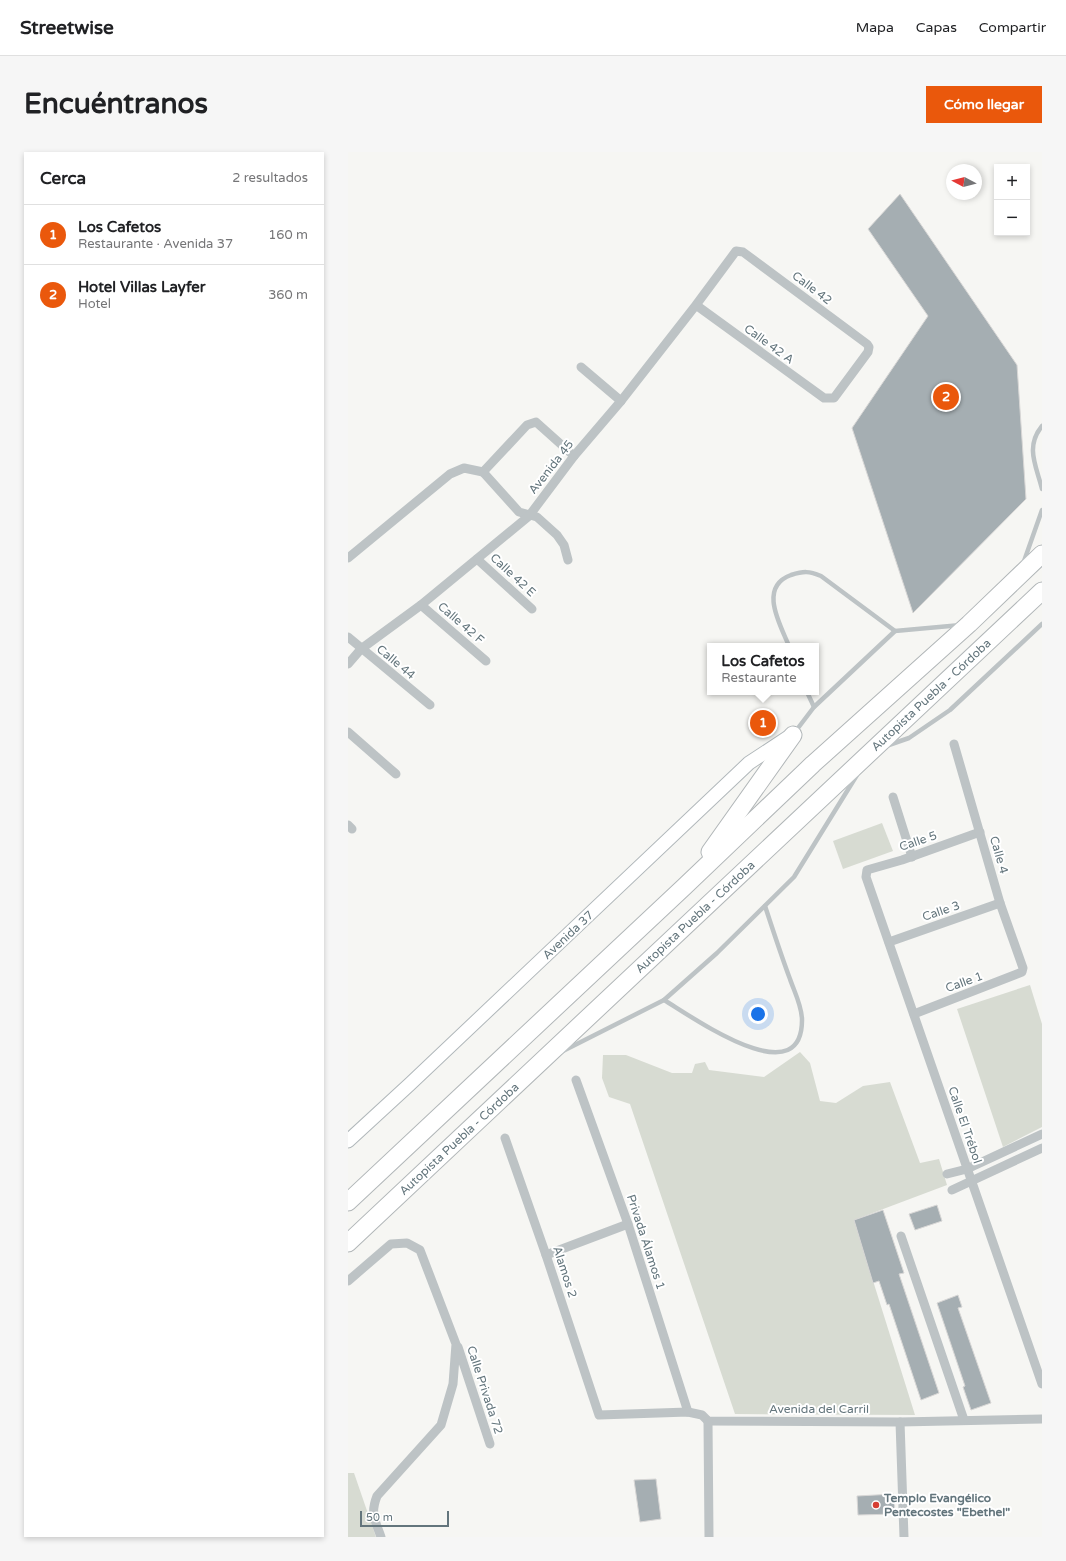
<!DOCTYPE html>
<html lang="es">
<head>
<meta charset="utf-8">
<style>
  :root { --surface:#fff; --page:#f6f6f6; --text:#202124; --muted:#757577; --line:#e0e0e0; --accent:#ea580c }
  body { margin:0; font-family:"Varela Round",sans-serif; background:var(--page); color:var(--text) }
  .controls { position:absolute; right:12px; top:12px; display:grid; overflow:hidden; border-radius:0px; box-shadow:0 2px 6px #0003 }
  .controls button { width:36px; height:36px; display:grid; place-items:center; padding:0; border:0; border-bottom:1px solid var(--line); background:var(--surface); color:var(--text); font:20px sans-serif }
  .compass { position:absolute; left:598px; top:12px; width:36px; height:36px; border-radius:50%; background:var(--surface); box-shadow:0 2px 6px #0003; rotate:277deg }
  .scale { position:absolute; left:12px; bottom:10px; width:89px; box-sizing:border-box; padding-left:4px; border:2px solid #63757c; border-top:0; font-size:11px; line-height:14px; white-space:nowrap; color:#63757c; -webkit-text-stroke:3px #fff; paint-order:stroke }
  .you { position:absolute; left:410px; top:862px; width:14px; height:14px; margin:-10px; border:3px solid #fff; border-radius:50%; background:#1a73e8; box-shadow:0 0 0 6px #1a73e833 }
  .badge { display:grid; place-items:center; width:26px; height:26px; border-radius:50%; background:var(--accent); color:#fff; font-size:13px; font-weight:700 }
  .pin { position:absolute; translate:-50% -50%; border:2px solid #fff; box-shadow:0 1px 4px #0006 }
  .popup { position:absolute; left:359px; top:491px; width:112px; height:52px; box-sizing:border-box; display:grid; place-content:center; border-radius:0px; background:var(--surface); filter:drop-shadow(0 1px 3px #0005); font-size:13px; white-space:nowrap; color:var(--muted) }
  .popup b { font-size:15px; color:var(--text) }
  .popup::after { content:''; position:absolute; left:50%; top:100%; margin-left:-8px; border:8px solid transparent; border-top-color:var(--surface) }
  .list { margin:0; padding:0; list-style:none }
  h2 { display:flex; justify-content:space-between; align-items:center; height:52px; margin:0; padding:0 16px; font-size:17px }
  h2 small { font-size:13px; font-weight:400; color:var(--muted) }
  .list li { display:grid; grid-template-columns:26px 1fr auto; gap:12px; align-items:center; box-sizing:border-box; height:60px; padding:0 16px; border-top:1px solid var(--line) }
  .list b { display:block; font-size:15px; white-space:nowrap }
  .list p { margin:0; font-size:13px; white-space:nowrap; color:var(--muted) }
  .list em { font-size:13px; font-style:normal; color:var(--muted) }
  .map { position:relative; flex:none; width:694px; height:1385px; overflow:hidden; border-radius:0px }
  header { display:flex; align-items:center; gap:24px; box-sizing:border-box; height:56px; padding:0 20px; background:var(--surface); border-bottom:1px solid var(--line) }
  header strong { font-size:19px }
  nav { display:flex; gap:22px; margin-inline-start:auto; font-size:14px }
  .intro { display:flex; align-items:center; justify-content:space-between; box-sizing:border-box; height:96px; padding:0 24px }
  h1 { margin:0; font-size:28px }
  .button { padding:10px 18px; border-radius:0px; background:var(--accent); color:#fff; font-size:14px; font-weight:700 }
  main { display:flex; gap:24px; padding:0 24px }
  aside { flex:1; background:var(--surface); border-radius:0px; box-shadow:0 2px 6px #0003 }
  .map>svg:first-child { display:block }
  .green { fill:#d7dbd2 }
  .building { fill:#a5aeb2; stroke:#d8d7d6 }
  .lines { fill:none; stroke-linecap:round; stroke-linejoin:round }
  .secondary-casing { stroke:#b0b7ba; stroke-width:15 }
  .highway-casing { stroke:#b1b6b8; stroke-width:19 }
  .lane { stroke:#bdc3c5; stroke-width:4.5 }
  .street { stroke:#bdc3c5; stroke-width:9 }
  .secondary { stroke:#fff; stroke-width:13 }
  .highway { stroke:#fff; stroke-width:17 }
  .poi-dot { fill:#d63e33; stroke:#fff; stroke-width:1.5 }
  .labels { text-anchor:middle; stroke-width:4; stroke-linejoin:round; paint-order:stroke }
  .street-label { font-size:12px; fill:#63757c; stroke:#fff }
  .poi-label { font-size:12px; font-weight:bold; fill:#63757c; stroke:#fff; text-anchor:start }
</style>
</head>
<body>
<header>
<strong>Streetwise</strong>
<nav><a>Mapa</a><a>Capas</a><a>Compartir</a></nav>
</header>
<div class="intro"><h1>Encuéntranos</h1><a class="button">Cómo llegar</a></div>
<main>
<aside>
<h2>Cerca<small>2 resultados</small></h2>
<ul class="list">
<li><span class="badge">1</span><div><b>Los Cafetos</b><p>Restaurante · Avenida 37</p></div><em>160 m</em></li>
<li><span class="badge">2</span><div><b>Hotel Villas Layfer</b><p>Hotel</p></div><em>360 m</em></li>
</ul>
</aside>
<div class="map">
<svg width="694" height="1385" viewBox="0 0 694 1385">
  <rect width="100%" height="100%" fill="#f6f6f3"/>
  <g class="green">
    <polygon points="534,671 545,699 495,717 485,689"/>
    <polygon points="682,833 694,872 694,975 655,995 609,857"/>
    <polygon points="452,900 462,911 472,949 488,951 515,934 542,930 572,1011 591,1007 599,1033 506,1068 567,1263 387,1262 282,952 261,945 254,926 255,903 278,903 324,921 344,921 347,912 357,910 361,918 416,925"/>
    <polygon points="0,1321 6,1321 28,1385 0,1385"/>
  </g>
  <g class="building">
    <polygon points="552,42 669,213 678,347 565,461 504,276 580,164 520,77"/>
    <polygon points="589,1053 594,1069 567,1078 561,1062"/>
    <polygon points="535,1058 556,1121 551,1122 591,1241 573,1248 541,1152 539,1153 531,1129 525,1131 506,1068"/>
    <polygon points="610,1143 614,1155 610,1156 643,1251 623,1258 615,1235 617,1234 589,1151"/>
    <polygon points="308,1327 313,1367 292,1370 286,1328"/>
    <polygon points="546,1342 547,1362 510,1363 509,1344"/>
  </g>
  <g class="lines">
    <defs>
      <polyline id="secondary" points="0,989 62,932 401,611 442,584"/>
      <g id="highway">
        <polyline points="362,700 445,583"/>
        <polyline points="0,1050 336,735 465,612 621,472 694,402"/>
        <polyline points="0,1091 694,439"/>
      </g>
    </defs>
    <use href="#secondary" class="secondary-casing"/>
    <use href="#highway" class="highway-casing"/>
    <g class="lane">
      <path d="M694,274C677,295 688,313 694,337"/>
      <polyline points="675,412 694,358"/>
      <path d="M441,494C432,472 410,435 443,423C456,419 461,419 473,424L547,479"/>
      <polyline points="459,540 466,555"/>
      <polyline points="447,580 466,555 547,479 613,473"/>
      <polyline points="538,594 561,586 602,558 694,472"/>
      <path d="M316,848C343,864 454,944 454,868C454,854 446,839 442,827C433,803 425,778 417,754"/>
      <polyline points="213,900 316,848 369,801 446,725 509,623"/>
    </g>
    <g class="street">
      <polyline points="233,215 273,249"/>
      <polyline points="135,320 171,360 189,365 209,383 216,393 220,408"/>
      <polyline points="135,320 179,273 188,270 226,304"/>
      <polyline points="0,406 102,322 116,316 135,320"/>
      <polyline points="129,407 184,457"/>
      <polyline points="73,453 138,509"/>
      <polyline points="0,485 82,553"/>
      <polyline points="0,512 13,497 73,453 181,364 226,304 273,249 348,153 388,99 395,100 519,192 521,195 520,200 486,246 476,246 348,153"/>
      <polyline points="0,580 48,622"/>
      <polyline points="545,645 564,705"/>
      <polyline points="0,673 4,677"/>
      <polyline points="632,680 554,708 519,718 518,725 694,1232"/>
      <polyline points="541,790 652,751"/>
      <polyline points="566,862 674,820 675,816 652,751 606,592"/>
      <polyline points="228,928 280,1072 340,1260"/>
      <polyline points="157,986 198,1103 251,1263 340,1260 354,1263 360,1269 552,1270 694,1267"/>
      <polyline points="599,1022 619,1017 694,982"/>
      <polyline points="604,1038 694,996"/>
      <polyline points="553,1084 616,1268"/>
      <polyline points="198,1103 280,1072"/>
      <path d="M0,1129L43,1092L59,1091L72,1098L108,1192L105,1232L93,1273L29,1344C22,1362 27,1368 33,1385"/>
      <polyline points="110,1195 142,1292"/>
      <polyline points="360,1269 361,1385"/>
      <polyline points="552,1270 556,1385"/>
    </g>
    <use href="#secondary" class="secondary"/>
    <use href="#highway" class="highway"/>
  </g>
  <circle class="poi-dot" cx="528" cy="1353" r="4"/>
  <g class="labels">
    <g class="street-label">
      <text transform="translate(464 136) rotate(37)" y="4">Calle 42</text>
      <text transform="translate(421 192) rotate(36)" y="4">Calle 42 A</text>
      <text transform="translate(203 315) rotate(-52)" y="4">Avenida 45</text>
      <text transform="translate(165 423) rotate(43)" y="4">Calle 42 E</text>
      <text transform="translate(113 471) rotate(41)" y="4">Calle 42 F</text>
      <text transform="translate(48 510) rotate(40)" y="4">Calle 44</text>
      <text transform="translate(583 543) rotate(-43)" y="4">Autopista Puebla - Córdoba</text>
      <text transform="translate(570 689) rotate(-19)" y="4">Calle 5</text>
      <text transform="translate(651 703) rotate(74)" y="4">Calle 4</text>
      <text transform="translate(593 759) rotate(-19)" y="4">Calle 3</text>
      <text transform="translate(347 765) rotate(-43)" y="4">Autopista Puebla - Córdoba</text>
      <text transform="translate(220 783) rotate(-43)" y="4">Avenida 37</text>
      <text transform="translate(616 830) rotate(-20)" y="4">Calle 1</text>
      <text transform="translate(617 973) rotate(71)" y="4">Calle El Trébol</text>
      <text transform="translate(111 987) rotate(-43)" y="4">Autopista Puebla - Córdoba</text>
      <text transform="translate(298 1090) rotate(72)" y="4">Privada Álamos 1</text>
      <text transform="translate(217 1120) rotate(72)" y="4">Alamos 2</text>
      <text transform="translate(137 1238) rotate(72)" y="4">Calle Privada 72</text>
      <text x="471" y="1261">Avenida del Carril</text>
    </g>
    <g class="poi-label">
      <text x="536" y="1350">Templo Evangélico<tspan x="536" dy="14">Pentecostes "Ebethel"</tspan></text>
    </g>
  </g>
</svg>
<div class="controls">
<button>+</button>
<button>−</button>
</div>
<svg class="compass" viewBox="-18 -18 36 36"><path d="M0-13l5 13h-10z" fill="#e53935"/><path d="M0 13l5-13h-10z" fill="#757577"/></svg>
<div class="scale">50 m</div>
<div class="you"></div>
<div class="pin badge" style="left:415px;top:571px">1</div>
<div class="popup"><b>Los Cafetos</b>Restaurante</div>
<div class="pin badge" style="left:598px;top:245px">2</div>
</div>
</main>
</body>
</html>
